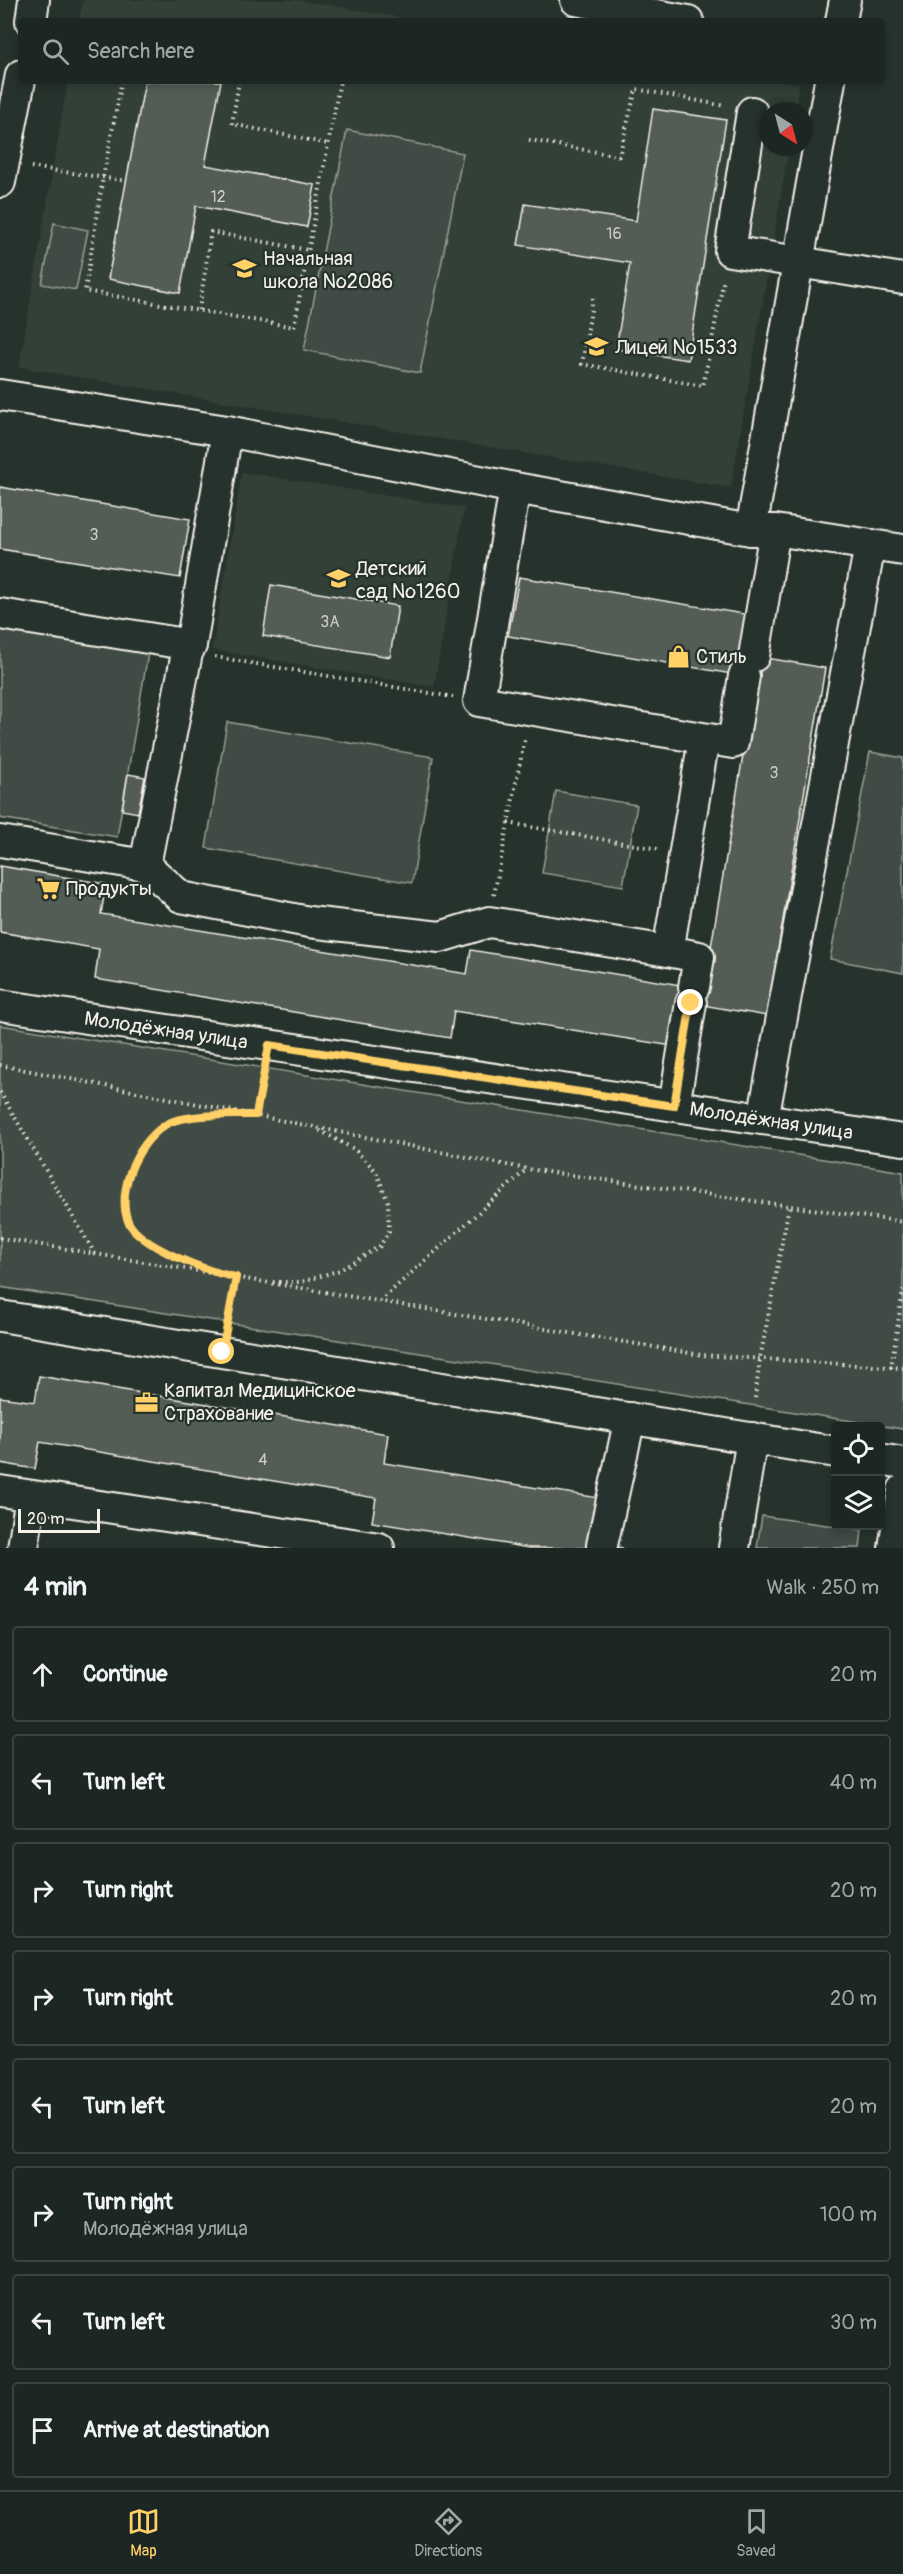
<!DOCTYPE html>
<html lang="en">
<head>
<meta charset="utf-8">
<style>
  :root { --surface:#1c2622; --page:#29322f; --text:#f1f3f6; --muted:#a0a5a5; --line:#3a4340; --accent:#ffd166 }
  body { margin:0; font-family:Pangolin,sans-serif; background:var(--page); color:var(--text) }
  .controls { position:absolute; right:18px; bottom:18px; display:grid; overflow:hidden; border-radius:6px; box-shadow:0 3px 9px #0003 }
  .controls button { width:54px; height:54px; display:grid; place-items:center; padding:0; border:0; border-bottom:2px solid var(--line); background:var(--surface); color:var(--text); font:30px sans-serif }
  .compass { position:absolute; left:759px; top:102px; width:54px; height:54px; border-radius:50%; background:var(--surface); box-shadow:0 3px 9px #0003; rotate:144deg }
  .scale { position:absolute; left:18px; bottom:15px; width:82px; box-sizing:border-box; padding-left:6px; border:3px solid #f4f1e8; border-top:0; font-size:16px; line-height:21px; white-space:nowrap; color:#f4f1e8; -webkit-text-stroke:4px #26332d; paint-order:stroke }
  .stop { position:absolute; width:18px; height:18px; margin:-14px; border:4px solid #ffd166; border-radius:50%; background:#fff }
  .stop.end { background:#ffd166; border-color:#fff; box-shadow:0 2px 6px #0008 }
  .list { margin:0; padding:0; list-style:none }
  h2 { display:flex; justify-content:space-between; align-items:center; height:78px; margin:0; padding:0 24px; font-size:26px }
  h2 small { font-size:20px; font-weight:400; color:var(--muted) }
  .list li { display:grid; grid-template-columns:39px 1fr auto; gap:18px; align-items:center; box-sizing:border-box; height:96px; margin:0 12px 12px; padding:0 12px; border:2px solid var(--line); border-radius:6px }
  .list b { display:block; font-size:22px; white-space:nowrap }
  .list p { margin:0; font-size:20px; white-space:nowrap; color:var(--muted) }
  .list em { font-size:20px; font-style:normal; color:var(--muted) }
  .icon { flex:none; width:33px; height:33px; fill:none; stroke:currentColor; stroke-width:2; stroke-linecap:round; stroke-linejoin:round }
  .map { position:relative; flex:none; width:903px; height:1548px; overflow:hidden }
  .search { position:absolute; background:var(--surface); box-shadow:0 3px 9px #0003; left:18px; right:18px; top:18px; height:66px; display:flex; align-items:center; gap:15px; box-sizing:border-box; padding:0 21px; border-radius:6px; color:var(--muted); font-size:22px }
  .sheet { height:942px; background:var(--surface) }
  nav { display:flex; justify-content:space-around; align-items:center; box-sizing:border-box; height:84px; border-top:2px solid var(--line); background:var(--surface); font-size:16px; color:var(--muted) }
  nav a { display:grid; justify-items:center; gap:3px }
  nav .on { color:var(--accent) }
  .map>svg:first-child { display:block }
  .built { fill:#333f39 }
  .green { fill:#414b45; stroke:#9a9e96; stroke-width:1.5 }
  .building { fill:#525c55; stroke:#f4f1e8; stroke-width:1.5 }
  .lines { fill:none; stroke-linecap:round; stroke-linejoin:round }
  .minor-casing { stroke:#f4f1e8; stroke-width:34 }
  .path { stroke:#f4f1e8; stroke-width:4; stroke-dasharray:1.5 4.5; stroke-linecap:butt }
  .minor { stroke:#26332d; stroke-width:30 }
  .route { stroke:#ffd166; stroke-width:8 }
  .labels { text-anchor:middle; stroke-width:4.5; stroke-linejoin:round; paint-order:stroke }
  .number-label { font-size:16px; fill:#ccccc3 }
  .poi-label { font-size:20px; fill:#f4f1e8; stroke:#26332d; text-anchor:start }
  .street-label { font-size:20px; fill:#f4f1e8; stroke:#26332d }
</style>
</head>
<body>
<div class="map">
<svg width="903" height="1548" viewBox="0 0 903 1548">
  <rect width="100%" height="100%" fill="#26332d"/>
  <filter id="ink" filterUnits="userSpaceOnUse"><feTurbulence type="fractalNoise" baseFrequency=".0167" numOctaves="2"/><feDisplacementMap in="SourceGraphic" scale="12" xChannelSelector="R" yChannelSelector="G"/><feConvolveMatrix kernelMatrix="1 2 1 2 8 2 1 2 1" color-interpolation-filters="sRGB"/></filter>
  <g filter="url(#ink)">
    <g class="built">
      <polygon points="83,0 297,0 423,21 79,21"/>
      <polygon points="68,81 785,81 799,83 795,111 768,111 768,147 789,147 731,488 19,367"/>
      <polygon points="242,472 464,508 434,687 212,650"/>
    </g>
    <g class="green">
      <polygon points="347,130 463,153 420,373 304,350"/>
      <polygon points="54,223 88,230 76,290 42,284"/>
      <polygon points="0,628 148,653 117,837 0,818"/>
      <polygon points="227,722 433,757 412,883 206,848"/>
      <polygon points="870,752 903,758 903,973 830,959"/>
      <polygon points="556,791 637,805 623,886 542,873"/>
      <polygon points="0,1025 903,1172 903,1429 0,1287"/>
      <polygon points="762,1516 862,1530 860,1548 757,1548"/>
    </g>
    <g class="building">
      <polygon points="145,81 221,81 205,165 315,185 307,227 196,206 180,293 108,279"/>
      <polygon points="653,109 726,120 688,360 616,349 630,263 518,245 525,204 636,221"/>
      <polygon points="0,487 190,519 180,578 0,549"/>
      <polygon points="519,577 750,615 743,654 825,668 767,1016 679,1001 672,1046 454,1011 450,1038 95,979 99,949 0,932 0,866 106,884 101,914 467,974 471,950 704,989 756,678 508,636"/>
      <polygon points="271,585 398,606 390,657 263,636"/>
      <polygon points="128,774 145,777 138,813 122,810"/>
      <polygon points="39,1376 388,1434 384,1463 605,1499 597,1544 623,1548 530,1548 372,1522 376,1498 40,1442 35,1469 0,1463 0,1397 35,1402"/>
    </g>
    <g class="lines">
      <defs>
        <g id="minor">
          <polyline points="576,0 688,21"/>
          <polyline points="31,21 34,0"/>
          <polyline points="841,21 845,0"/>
          <polyline points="752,112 730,251 903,279"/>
          <polyline points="0,182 21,75"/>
          <polyline points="0,395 227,431 515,488 751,530 775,530 903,550"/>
          <polyline points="515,488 479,701 733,743 744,676"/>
          <polyline points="751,530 830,81"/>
          <polyline points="0,614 191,645 227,431"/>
          <polyline points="754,656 775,530"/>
          <polyline points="0,841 145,865 181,897 309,922 440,937 489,922 668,951"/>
          <polyline points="145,865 187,653 191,645"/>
          <polyline points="694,987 699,957 668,951 704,739"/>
          <path id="s1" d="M0,1005L903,1140"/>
          <polyline points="674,1106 691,1003"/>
          <polyline points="763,1119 870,545"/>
          <polyline points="0,1316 836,1452"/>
          <polyline points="880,1459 903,1463"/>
          <polyline points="0,1491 379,1548"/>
          <polyline points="602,1545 630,1418"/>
          <polyline points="23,1548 31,1496"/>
          <polyline points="734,1548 752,1438"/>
          <polyline points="894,1548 903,1490"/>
        </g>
      </defs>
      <use href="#minor" class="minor-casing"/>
      <g class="path">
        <polyline points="122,81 103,177 85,291 294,327 340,81"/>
        <polyline points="239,81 232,124 328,144"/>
        <polyline points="529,140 619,156 636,89 725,106"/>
        <polyline points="31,167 127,181"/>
        <polyline points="593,298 582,364 703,386 724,278"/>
        <polyline points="199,310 211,232 308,250"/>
        <polyline points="215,657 453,697"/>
        <polyline points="508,823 658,849"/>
        <polyline points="494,895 525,737"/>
        <polyline points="0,1065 527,1169 903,1222"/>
        <polyline points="0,1092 95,1254"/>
        <polyline points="254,1115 264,1071"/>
        <polyline points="0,1238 702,1355 903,1368"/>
        <path d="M209,1271C188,1263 136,1242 128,1221C116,1188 137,1143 165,1125C182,1114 226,1116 247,1115"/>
        <polyline points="273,1282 302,1282 340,1270 380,1246 389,1231 388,1202 376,1171 354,1149 317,1129"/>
        <polyline points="380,1301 526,1170"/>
        <polyline points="227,1324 236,1277"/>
        <polyline points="891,1368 903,1290"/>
        <polyline points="755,1398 760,1359 789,1206"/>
      </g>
      <use href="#minor" class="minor"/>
    </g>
  </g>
  <g class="lines" filter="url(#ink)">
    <path class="route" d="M222,1352L236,1277C210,1273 138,1246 128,1221C122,1206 125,1187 130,1172C137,1154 149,1136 165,1125C183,1113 233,1115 256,1115L269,1045L674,1106L691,1003"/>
  </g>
  <defs>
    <symbol id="school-bare" viewBox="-9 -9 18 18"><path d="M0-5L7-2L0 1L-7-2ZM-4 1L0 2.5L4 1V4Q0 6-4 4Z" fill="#ffd166" stroke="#26332d" stroke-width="2.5" paint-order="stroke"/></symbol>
    <symbol id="shop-bare" viewBox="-9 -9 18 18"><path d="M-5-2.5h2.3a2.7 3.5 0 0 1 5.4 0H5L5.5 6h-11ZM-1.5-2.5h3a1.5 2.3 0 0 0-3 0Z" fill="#ffd166" stroke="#26332d" stroke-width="2.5" paint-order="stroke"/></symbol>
    <symbol id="supermarket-bare" viewBox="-9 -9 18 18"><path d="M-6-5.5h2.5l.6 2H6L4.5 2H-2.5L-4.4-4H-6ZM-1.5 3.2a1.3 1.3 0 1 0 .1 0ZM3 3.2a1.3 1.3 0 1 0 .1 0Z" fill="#ffd166" stroke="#26332d" stroke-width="2.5" paint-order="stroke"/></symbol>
    <symbol id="office-bare" viewBox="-9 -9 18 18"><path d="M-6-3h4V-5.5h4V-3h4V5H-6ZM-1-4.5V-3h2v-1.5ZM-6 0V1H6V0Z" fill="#ffd166" stroke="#26332d" stroke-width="2.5" paint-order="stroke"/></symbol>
  </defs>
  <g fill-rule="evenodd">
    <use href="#school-bare" x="228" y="252" width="33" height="33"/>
    <use href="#school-bare" x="580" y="330" width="33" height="33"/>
    <use href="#school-bare" x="322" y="562" width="33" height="33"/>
    <use href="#shop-bare" x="662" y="640" width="33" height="33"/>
    <use href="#supermarket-bare" x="32" y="872" width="33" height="33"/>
    <use href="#office-bare" x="130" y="1386" width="33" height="33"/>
  </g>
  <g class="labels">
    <g class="number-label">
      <text x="218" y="202">12</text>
      <text x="614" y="239">16</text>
      <text x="94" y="540">3</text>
      <text x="330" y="627">3А</text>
      <text x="774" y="778">3</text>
      <text x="263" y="1465">4</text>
    </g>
    <g class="poi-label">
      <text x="263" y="265">Начальная<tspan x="263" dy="23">школа №2086</tspan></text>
      <text x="615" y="354">Лицей №1533</text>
      <text x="356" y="575">Детский<tspan x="356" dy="23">сад №1260</tspan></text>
      <text x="696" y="663">Стиль</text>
      <text x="66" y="895">Продукты</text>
      <text x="164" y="1397">Капитал Медицинское<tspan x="164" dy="23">Страхование</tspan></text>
    </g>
    <g class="street-label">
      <text dy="7" stroke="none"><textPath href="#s1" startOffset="168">Молодёжная улица</textPath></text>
      <text dy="7" stroke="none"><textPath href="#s1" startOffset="780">Молодёжная улица</textPath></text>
    </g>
  </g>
</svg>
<div class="controls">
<button><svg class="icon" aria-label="locate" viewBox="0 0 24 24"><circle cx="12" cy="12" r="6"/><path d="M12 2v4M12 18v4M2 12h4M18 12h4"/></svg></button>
<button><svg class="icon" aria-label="layers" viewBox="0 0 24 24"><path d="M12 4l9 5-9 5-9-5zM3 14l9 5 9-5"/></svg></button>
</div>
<svg class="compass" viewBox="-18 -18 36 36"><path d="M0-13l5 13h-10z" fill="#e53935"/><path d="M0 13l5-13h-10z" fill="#a0a5a5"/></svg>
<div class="scale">20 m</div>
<div class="stop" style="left:222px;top:1352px"></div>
<div class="stop end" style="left:691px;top:1003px"></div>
<div class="search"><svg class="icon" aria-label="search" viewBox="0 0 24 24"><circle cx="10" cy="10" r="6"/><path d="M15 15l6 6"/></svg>Search here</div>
</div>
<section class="sheet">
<h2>4 min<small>Walk · 250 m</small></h2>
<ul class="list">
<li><svg class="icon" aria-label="ahead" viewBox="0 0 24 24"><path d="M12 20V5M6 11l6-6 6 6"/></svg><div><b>Continue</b></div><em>20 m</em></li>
<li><svg class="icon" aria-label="left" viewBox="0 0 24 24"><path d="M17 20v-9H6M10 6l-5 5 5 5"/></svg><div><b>Turn left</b></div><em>40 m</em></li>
<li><svg class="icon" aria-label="right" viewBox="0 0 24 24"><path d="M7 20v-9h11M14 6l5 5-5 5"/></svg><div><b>Turn right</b></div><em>20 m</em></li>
<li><svg class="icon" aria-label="right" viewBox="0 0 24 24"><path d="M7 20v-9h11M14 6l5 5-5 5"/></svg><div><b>Turn right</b></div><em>20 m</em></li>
<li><svg class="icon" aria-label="left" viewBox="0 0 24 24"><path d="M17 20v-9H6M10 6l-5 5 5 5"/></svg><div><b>Turn left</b></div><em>20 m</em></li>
<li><svg class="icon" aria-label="right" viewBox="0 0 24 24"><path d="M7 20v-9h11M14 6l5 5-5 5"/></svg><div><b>Turn right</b><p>Молодёжная улица</p></div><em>100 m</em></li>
<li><svg class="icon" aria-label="left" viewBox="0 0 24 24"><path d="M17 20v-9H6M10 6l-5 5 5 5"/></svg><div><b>Turn left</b></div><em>30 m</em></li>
<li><svg class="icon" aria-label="arrive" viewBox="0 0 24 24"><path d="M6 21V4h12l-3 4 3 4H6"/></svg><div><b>Arrive at destination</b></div></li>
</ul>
</section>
<nav>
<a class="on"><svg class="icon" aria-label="map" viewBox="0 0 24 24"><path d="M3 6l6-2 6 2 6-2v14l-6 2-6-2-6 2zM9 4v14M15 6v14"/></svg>Map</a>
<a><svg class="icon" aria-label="directions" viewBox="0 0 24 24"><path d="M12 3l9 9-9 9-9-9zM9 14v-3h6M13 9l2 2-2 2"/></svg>Directions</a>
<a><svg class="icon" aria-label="saved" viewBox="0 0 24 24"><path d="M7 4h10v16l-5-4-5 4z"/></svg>Saved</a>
</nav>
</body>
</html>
